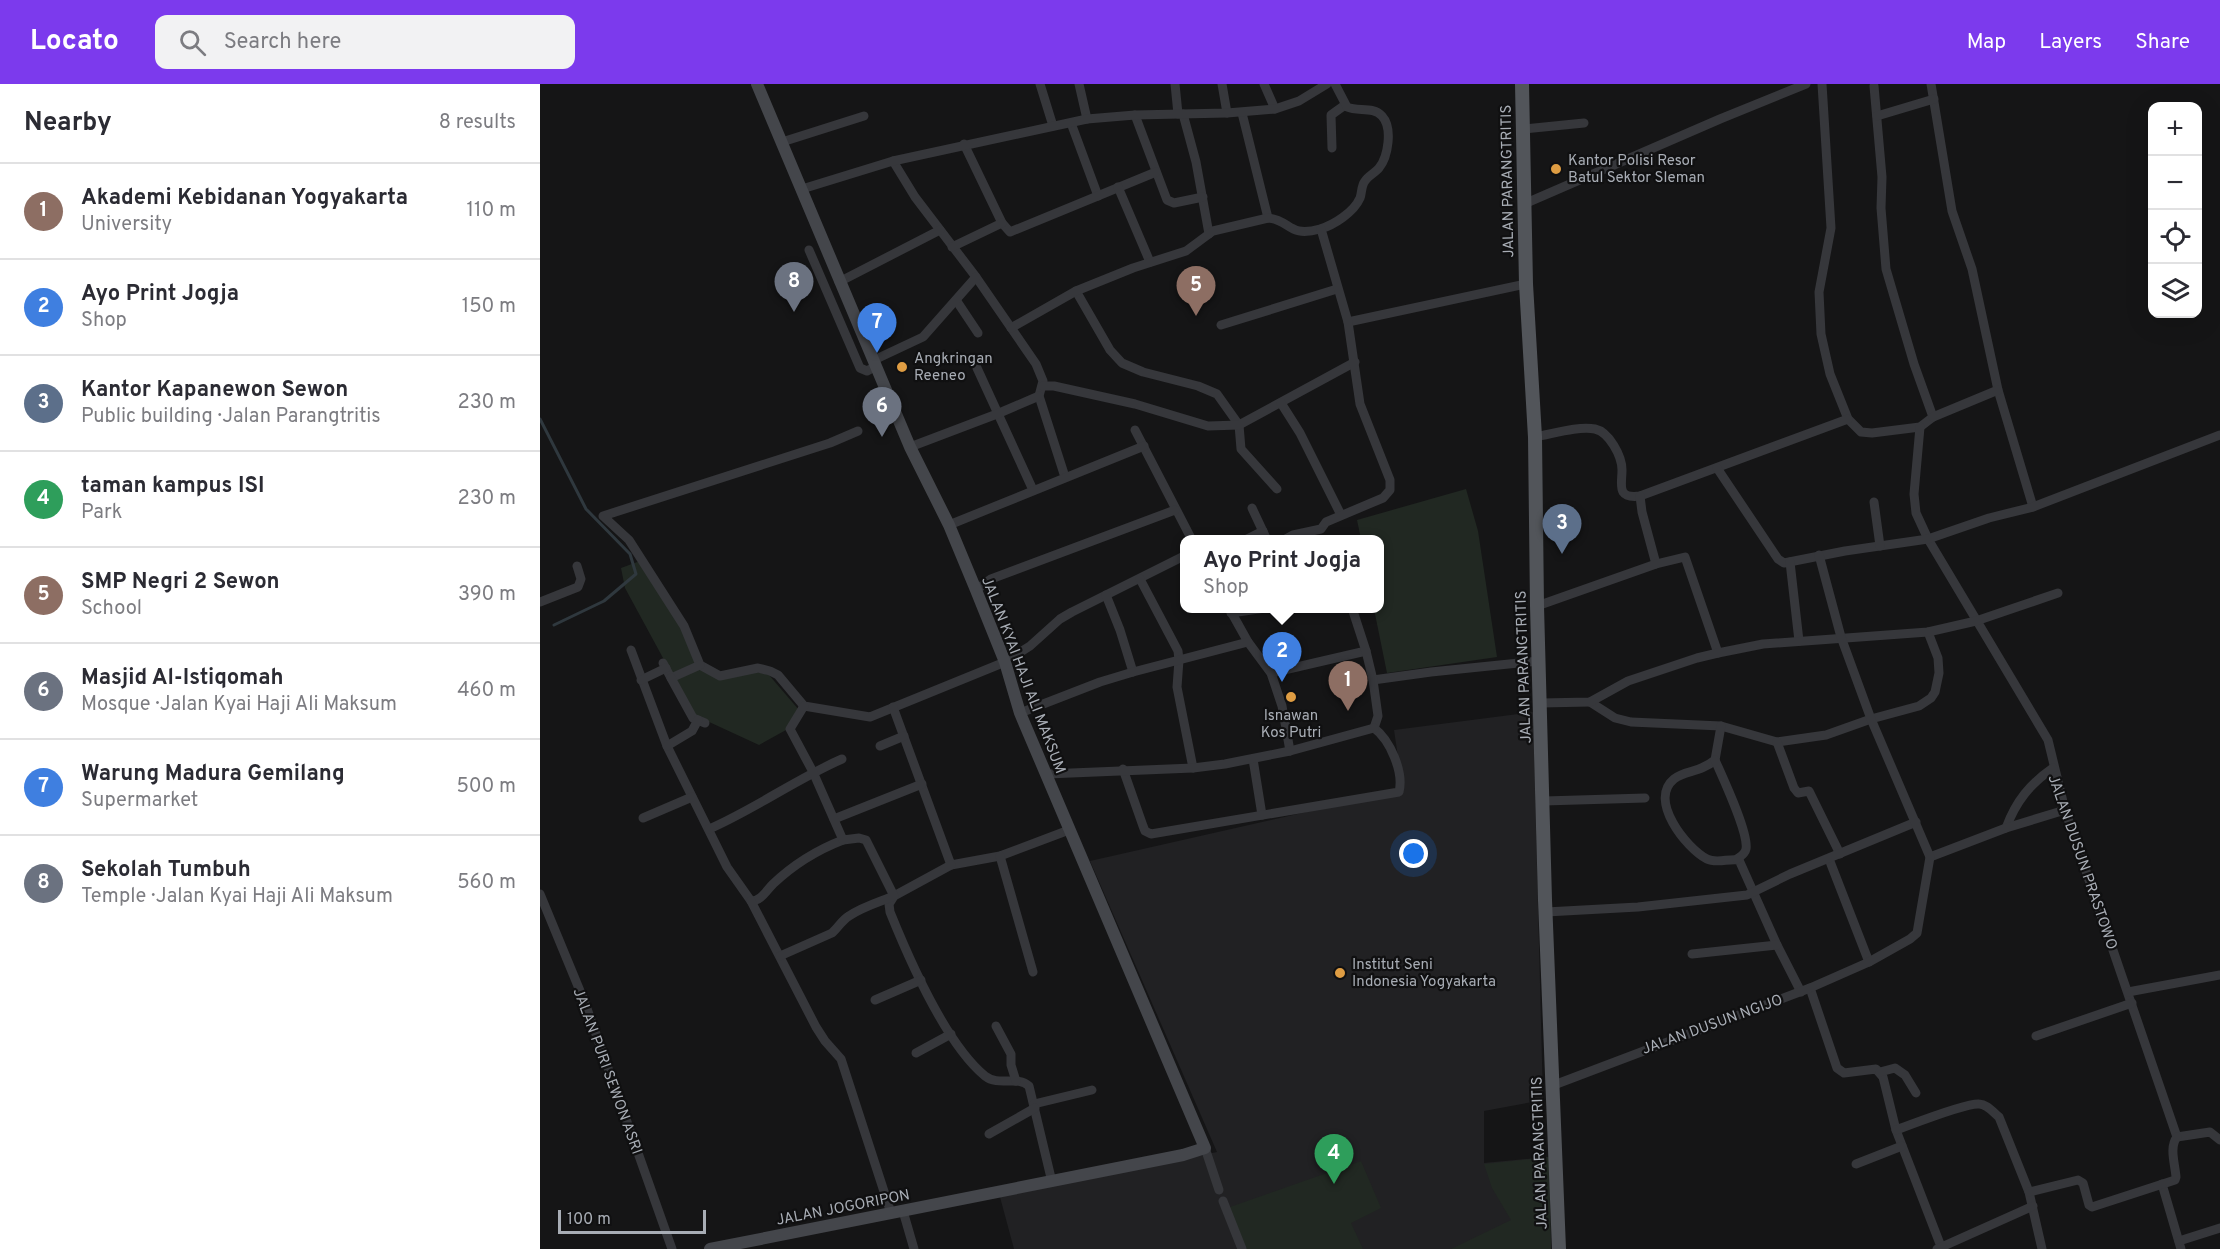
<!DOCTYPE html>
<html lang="en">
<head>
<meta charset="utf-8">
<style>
  :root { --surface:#fff; --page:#f2f2f3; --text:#2b2b33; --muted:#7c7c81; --line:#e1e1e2; --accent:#7c3aed }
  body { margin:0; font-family:Overpass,sans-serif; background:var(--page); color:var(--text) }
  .controls { position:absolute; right:18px; top:18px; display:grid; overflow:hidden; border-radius:12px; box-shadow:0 6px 24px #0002 }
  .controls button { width:54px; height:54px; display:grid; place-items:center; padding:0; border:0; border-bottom:2px solid var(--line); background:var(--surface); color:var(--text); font:30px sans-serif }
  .scale { position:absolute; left:18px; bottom:15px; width:148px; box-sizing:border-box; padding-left:6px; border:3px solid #a8adb5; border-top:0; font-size:16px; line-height:21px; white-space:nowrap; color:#a8adb5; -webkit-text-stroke:4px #101011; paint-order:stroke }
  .you { position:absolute; left:874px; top:770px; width:21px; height:21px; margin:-15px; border:4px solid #fff; border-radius:50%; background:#1a73e8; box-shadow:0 0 0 9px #1a73e833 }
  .badge { display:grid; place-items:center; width:39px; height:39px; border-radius:50%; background:var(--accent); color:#fff; font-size:20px; font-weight:700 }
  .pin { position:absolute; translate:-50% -50px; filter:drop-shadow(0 2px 3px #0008) }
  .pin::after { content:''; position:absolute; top:32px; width:21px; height:18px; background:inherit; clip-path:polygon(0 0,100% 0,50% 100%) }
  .popup { position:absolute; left:640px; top:451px; width:204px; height:78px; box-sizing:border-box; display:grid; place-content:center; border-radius:12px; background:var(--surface); filter:drop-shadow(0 2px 4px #0005); font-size:20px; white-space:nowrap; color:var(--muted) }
  .popup b { font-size:22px; color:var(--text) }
  .popup::after { content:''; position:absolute; left:50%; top:100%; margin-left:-12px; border:12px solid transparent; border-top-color:var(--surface) }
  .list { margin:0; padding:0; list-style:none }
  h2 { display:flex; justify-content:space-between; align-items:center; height:78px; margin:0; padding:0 24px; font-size:26px }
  h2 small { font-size:20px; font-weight:400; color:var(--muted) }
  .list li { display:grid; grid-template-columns:39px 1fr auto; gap:18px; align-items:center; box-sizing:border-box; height:96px; padding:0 24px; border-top:2px solid var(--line) }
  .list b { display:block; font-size:22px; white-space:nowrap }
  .list p { margin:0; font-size:20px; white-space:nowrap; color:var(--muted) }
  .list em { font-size:20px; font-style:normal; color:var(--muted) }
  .icon { flex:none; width:33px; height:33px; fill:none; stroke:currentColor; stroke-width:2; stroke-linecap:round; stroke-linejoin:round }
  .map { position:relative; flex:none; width:1680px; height:1165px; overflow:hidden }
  header { display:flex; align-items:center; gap:36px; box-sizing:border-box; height:84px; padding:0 30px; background:var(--accent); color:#fff }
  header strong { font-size:28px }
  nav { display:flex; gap:33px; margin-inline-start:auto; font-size:21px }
  .search { width:420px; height:54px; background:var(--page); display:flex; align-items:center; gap:15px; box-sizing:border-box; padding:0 21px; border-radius:12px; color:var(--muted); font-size:22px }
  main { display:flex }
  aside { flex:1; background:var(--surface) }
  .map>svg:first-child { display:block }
  .built { fill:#212123 }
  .green { fill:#212822 }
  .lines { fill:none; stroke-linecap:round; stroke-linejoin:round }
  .stream { stroke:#2f383e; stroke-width:3 }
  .street { stroke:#36373b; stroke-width:9 }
  .secondary { stroke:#44464b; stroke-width:12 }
  .primary { stroke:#52555a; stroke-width:14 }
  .poi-dot { fill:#df9d43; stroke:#101011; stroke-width:2 }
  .labels { text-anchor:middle; stroke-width:4.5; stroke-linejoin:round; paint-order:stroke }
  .poi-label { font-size:15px; fill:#a8adb5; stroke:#101011; text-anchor:start }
  .street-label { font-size:15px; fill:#a8adb5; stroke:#101011 }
</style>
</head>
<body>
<header>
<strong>Locato</strong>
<div class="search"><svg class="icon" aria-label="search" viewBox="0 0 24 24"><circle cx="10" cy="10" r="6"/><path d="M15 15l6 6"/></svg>Search here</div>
<nav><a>Map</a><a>Layers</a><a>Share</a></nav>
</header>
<main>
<aside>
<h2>Nearby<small>8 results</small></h2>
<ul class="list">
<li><span class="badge" style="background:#8d6e63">1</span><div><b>Akademi Kebidanan Yogyakarta</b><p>University</p></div><em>110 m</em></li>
<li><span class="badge" style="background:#3f7fe0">2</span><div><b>Ayo Print Jogja</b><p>Shop</p></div><em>150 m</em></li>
<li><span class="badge" style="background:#5c6f8a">3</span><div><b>Kantor Kapanewon Sewon</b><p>Public building · Jalan Parangtritis</p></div><em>230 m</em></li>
<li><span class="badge" style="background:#2e9e5b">4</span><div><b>taman kampus ISI</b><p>Park</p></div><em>230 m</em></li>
<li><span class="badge" style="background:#8d6e63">5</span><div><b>SMP Negri 2 Sewon</b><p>School</p></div><em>390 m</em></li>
<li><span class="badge" style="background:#6b7280">6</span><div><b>Masjid Al-Istiqomah</b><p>Mosque · Jalan Kyai Haji Ali Maksum</p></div><em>460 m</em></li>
<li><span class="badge" style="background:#3f7fe0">7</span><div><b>Warung Madura Gemilang</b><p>Supermarket</p></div><em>500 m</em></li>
<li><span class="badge" style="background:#6b7280">8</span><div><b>Sekolah Tumbuh</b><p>Temple · Jalan Kyai Haji Ali Maksum</p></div><em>560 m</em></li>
</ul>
</aside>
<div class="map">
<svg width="1680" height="1165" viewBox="0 0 1680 1165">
  <rect width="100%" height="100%" fill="#151516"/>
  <polygon class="built" points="993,628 1003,1016 944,1027 944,1079 1009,1073 1011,1165 474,1165 460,1113 677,1068 550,777 863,706 854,646"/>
  <g class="green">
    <polygon points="926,405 938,447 957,573 847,589 834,525 840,524 840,456 821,455 817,436"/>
    <polygon points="100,477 142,544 156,582 178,595 213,587 229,591 259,626 246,646 219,661 154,631 85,504 81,484"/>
    <polygon points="1009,1073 1011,1165 911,1165 971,1136 952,1104 944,1080"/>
    <polygon points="821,1077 841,1124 811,1139 823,1165 705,1165 690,1123"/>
  </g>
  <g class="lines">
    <polyline class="stream" points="0,335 46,425 90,470 96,490 64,517 14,541"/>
    <g class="street">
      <polyline points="500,0 513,42"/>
      <polyline points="539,0 547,35"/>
      <polyline points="635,0 638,30"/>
      <polyline points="682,0 687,29"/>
      <polyline points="724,0 735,25"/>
      <polyline points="1282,0 1291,144 1279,208 1281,250 1290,290 1308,335 1321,348 1332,349 1380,343 1393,333 1374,280 1346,185 1341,124 1342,93 1334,2"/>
      <polyline points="1391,0 1412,127 1432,185 1458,306 1493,423"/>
      <polyline points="702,29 728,134"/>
      <polyline points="643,30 656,78 669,150"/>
      <polyline points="595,31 627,116 634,119 663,113"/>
      <polyline points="1337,32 1394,15"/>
      <polyline points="531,39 558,112"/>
      <polyline points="983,45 1044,39"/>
      <polyline points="242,58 324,32"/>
      <polyline points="424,60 462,139 470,148 616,88"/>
      <polyline points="792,64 791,31 805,21"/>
      <polyline points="353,77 375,113 436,193 496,280 503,297 499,312 525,393"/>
      <polyline points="578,103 610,178"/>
      <polyline points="262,105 353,77 547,35 595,31 687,29 735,25 759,17 787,0"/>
      <polyline points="984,120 1180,35 1266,0"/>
      <polyline points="412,163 462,139"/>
      <polyline points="269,166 320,284 327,287 336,282"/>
      <polyline points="299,198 400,146"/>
      <polyline points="536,207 570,266 582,279 603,288 658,302 677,310 699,341 701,365 737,405"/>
      <polyline points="416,216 438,249"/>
      <polyline points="808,238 986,200"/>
      <polyline points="681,241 797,205"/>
      <path d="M471,244L536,207L593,184L646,167L673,147L728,134C751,136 748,154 780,145C794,141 814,128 820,114C822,109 821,102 825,97C828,92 835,89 839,84C848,73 853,44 842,32C833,22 818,28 807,23L795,0"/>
      <polyline points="334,276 383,253 436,193"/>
      <polyline points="437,284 493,406"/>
      <polyline points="503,302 514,302 595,320 668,342 699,341 815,278"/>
      <polyline points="741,319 760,349 801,431"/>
      <polyline points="1393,333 1458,306"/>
      <polyline points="1380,343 1374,410 1376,429 1388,455 1508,656 1525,726 1637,1053 1670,1048 1680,1056"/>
      <polyline points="595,346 652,456"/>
      <polyline points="318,347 290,359 63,432 89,456 144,542 160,581 180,592 218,584 230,587 238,591 264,622 330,633 465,578 490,562 520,535 532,528 644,472"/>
      <path d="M995,353C1013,350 1037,342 1055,345C1069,348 1082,372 1082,386C1082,401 1076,415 1100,412L1308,335"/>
      <polyline points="370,363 457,330 499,312"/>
      <polyline points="1177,384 1238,475 1244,479 1305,467 1388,455 1449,434 1493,423 1680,351"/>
      <polyline points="1100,412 1102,428 1116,480"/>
      <polyline points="1334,418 1340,462"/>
      <polyline points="712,424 727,456"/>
      <polyline points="409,441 604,362"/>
      <polyline points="705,456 723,447"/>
      <polyline points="744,456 753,451 781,445 786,438 843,414 850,406 850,396 820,320 808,238 781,145"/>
      <polyline points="1250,478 1259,557"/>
      <polyline points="600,495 638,567 639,576 637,603 653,684"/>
      <polyline points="436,506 451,495 635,426"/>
      <polyline points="566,511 580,546 593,588"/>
      <polyline points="0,518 38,503 41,495 37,482"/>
      <polyline points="997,522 1116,480 1145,473 1178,569"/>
      <polyline points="689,524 708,558 731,589 742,622 750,667"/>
      <polyline points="691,529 725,524"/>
      <path d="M91,566L127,662L187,783L211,817C221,817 226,807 233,800C253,781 277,766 303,756"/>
      <polyline points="123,579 131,594 160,581"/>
      <polyline points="731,589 826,567"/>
      <polyline points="131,594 153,634 165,639"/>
      <polyline points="101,596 126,584"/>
      <polyline points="833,596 891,588 999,577"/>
      <polyline points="1050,618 1075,634 1091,638 1181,642 1237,658 1286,651 1331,635 1379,622 1391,614 1395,608 1399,589 1398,574 1388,548"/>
      <polyline points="1001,619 1050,618 1088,597 1157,574 1178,569 1223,560 1388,548 1436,537 1518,509"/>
      <polyline points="353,623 411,781 460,772 529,746"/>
      <polyline points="480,629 560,598 593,588 708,558"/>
      <path d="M1181,642L1175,676C1160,689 1145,686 1134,695C1108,716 1146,764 1167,775C1177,780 1189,774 1199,776L1237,861L1261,908"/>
      <polyline points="1237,658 1254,704 1258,709 1269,707 1300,770"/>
      <polyline points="127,662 152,647 158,636"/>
      <polyline points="340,662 364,652"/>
      <polyline points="713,675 722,731"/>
      <path d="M1175,676C1182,692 1209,749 1206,765C1205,770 1201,772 1197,775"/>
      <path d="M583,685L603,742L605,747L611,750L859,708C864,688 850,656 834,644L838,632L833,596L826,567L812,524"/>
      <polyline points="507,690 653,684 685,680 750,667 834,644"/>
      <polyline points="1004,717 1105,714"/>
      <polyline points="103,734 152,713"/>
      <polyline points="294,735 382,700"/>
      <path d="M1466,744C1476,717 1490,700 1513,684"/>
      <path d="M169,745C215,725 256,695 302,675"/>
      <polyline points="460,772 493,888"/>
      <polyline points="1390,773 1466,744 1525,726"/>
      <polyline points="1289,775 1329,878"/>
      <path d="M411,781L354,812L349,820L350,828C369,875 406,960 445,992C459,1003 477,991 489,1002L512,1098"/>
      <polyline points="0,810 45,919 132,1165"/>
      <polyline points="211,817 276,943 285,957 301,975 351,1129"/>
      <polyline points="1006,828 1098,823 1207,811 1250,790 1376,738"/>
      <polyline points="1152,870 1237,861"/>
      <path d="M240,872L292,849C298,844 302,836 309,832C322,823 339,818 354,812L326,756L319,754L303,756L273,688L250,645L264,622"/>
      <polyline points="1270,904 1297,984 1304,989 1336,985 1343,993 1356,1046 1402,1165"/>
      <polyline points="1588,908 1680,891"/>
      <polyline points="335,916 381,896"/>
      <polyline points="456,942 471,970 471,981 476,997"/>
      <polyline points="1496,952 1592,919"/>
      <polyline points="376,969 411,950"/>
      <polyline points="1340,988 1355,984 1365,991 1376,1009"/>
      <polyline points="1014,1001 1270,904 1329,878 1370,855 1377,849 1390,773 1331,635 1301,553 1279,471"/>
      <polyline points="494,1020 552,1006"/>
      <path d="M1356,1046C1373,1040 1425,1019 1439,1020C1447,1020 1453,1028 1459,1033L1489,1108L1502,1165"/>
      <polyline points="449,1050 495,1024"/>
      <polyline points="665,1064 679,1106"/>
      <polyline points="1316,1080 1362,1062"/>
      <polyline points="1622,1100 1641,1165"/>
      <path d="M1489,1108L1538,1096L1543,1099L1549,1121L1552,1123L1635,1096L1636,1093C1635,1080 1629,1063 1637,1053"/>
      <polyline points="683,1117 702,1165"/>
      <polyline points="363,1127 374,1165"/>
      <polyline points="1639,1157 1680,1144"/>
      <polyline points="1397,1165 1493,1122"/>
    </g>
    <polyline class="secondary" points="170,1165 643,1071 665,1064 480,629 465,578 436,506 409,441 370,363 217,0"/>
    <polyline class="primary" points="982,0 986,200 995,353 997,522 1005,816 1019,1165"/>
  </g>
  <g class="poi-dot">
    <circle cx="1016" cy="85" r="6"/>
    <circle cx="362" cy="283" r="6"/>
    <circle cx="751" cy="613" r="6"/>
    <circle cx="800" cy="889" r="6"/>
  </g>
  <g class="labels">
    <g class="poi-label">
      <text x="1028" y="81">Kantor Polisi Resor<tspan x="1028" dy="17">Batul Sektor Sleman</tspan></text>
      <text x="374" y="279">Angkringan<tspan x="374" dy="17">Reeneo</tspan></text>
      <text x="751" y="636" text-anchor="middle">Isnawan<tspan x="751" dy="17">Kos Putri</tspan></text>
      <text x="812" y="885">Institut Seni<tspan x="812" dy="17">Indonesia Yogyakarta</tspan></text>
    </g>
    <g class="street-label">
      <text transform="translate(967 97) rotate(-91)" y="5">JALAN PARANGTRITIS</text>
      <text transform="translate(983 583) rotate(-92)" y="5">JALAN PARANGTRITIS</text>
      <text transform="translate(484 591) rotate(69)" y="5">JALAN KYAI HAJI ALI MAKSUM</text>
      <text transform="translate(1543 778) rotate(71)" y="5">JALAN DUSUN PRASTOWO</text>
      <text transform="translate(1172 940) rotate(-20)" y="5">JALAN DUSUN NGIJO</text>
      <text transform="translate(68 987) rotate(70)" y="5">JALAN PURI SEWON ASRI</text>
      <text transform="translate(999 1069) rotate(-92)" y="5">JALAN PARANGTRITIS</text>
      <text transform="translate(303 1123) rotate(-11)" y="5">JALAN JOGORIPON</text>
    </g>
  </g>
</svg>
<div class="controls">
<button>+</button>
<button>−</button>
<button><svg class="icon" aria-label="locate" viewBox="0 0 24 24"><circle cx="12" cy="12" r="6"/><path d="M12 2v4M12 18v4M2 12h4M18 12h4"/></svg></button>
<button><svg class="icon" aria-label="layers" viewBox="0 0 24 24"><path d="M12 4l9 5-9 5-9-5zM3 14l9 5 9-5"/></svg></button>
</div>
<div class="scale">100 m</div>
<div class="you"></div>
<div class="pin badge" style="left:808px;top:627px;background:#8d6e63">1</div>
<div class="pin badge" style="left:742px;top:598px;background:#3f7fe0">2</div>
<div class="popup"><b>Ayo Print Jogja</b>Shop</div>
<div class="pin badge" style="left:1022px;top:470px;background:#5c6f8a">3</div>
<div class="pin badge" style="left:794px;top:1100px;background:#2e9e5b">4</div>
<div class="pin badge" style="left:656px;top:232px;background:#8d6e63">5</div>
<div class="pin badge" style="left:342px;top:353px;background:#6b7280">6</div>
<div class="pin badge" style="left:337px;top:269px;background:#3f7fe0">7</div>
<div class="pin badge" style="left:254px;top:228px;background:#6b7280">8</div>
</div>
</main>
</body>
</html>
